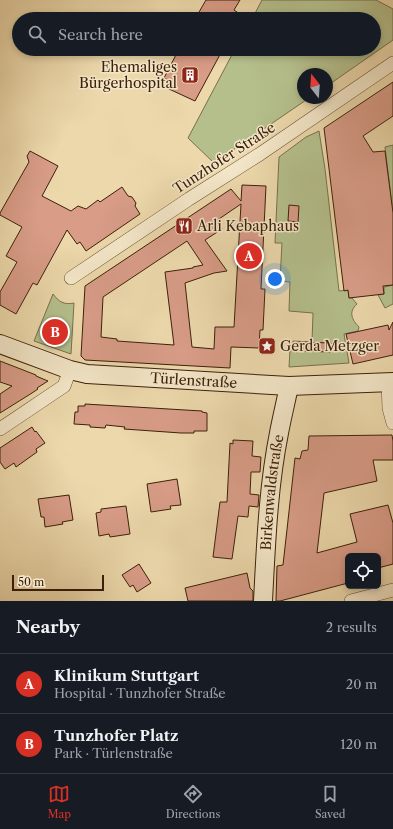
<!DOCTYPE html>
<html lang="en">
<head>
<meta charset="utf-8">
<style>
  :root { --surface:#171b24; --page:#242831; --text:#f1f3f6; --muted:#9ea1a6; --line:#363941; --accent:#d93025 }
  body { margin:0; font-family:"Libre Caslon Text",serif; background:var(--page); color:var(--text) }
  .controls { position:absolute; right:12px; bottom:12px; display:grid; overflow:hidden; border-radius:6px; box-shadow:0 2px 6px #0003 }
  .controls button { width:36px; height:36px; display:grid; place-items:center; padding:0; border:0; border-bottom:1px solid var(--line); background:var(--surface); color:var(--text); font:20px sans-serif }
  .compass { position:absolute; left:297px; top:68px; width:36px; height:36px; border-radius:50%; background:var(--surface); box-shadow:0 2px 6px #0003; rotate:343deg }
  .scale { position:absolute; left:12px; bottom:10px; width:92px; box-sizing:border-box; padding-left:4px; border:2px solid #3d200b; border-top:0; font-size:11px; line-height:14px; white-space:nowrap; color:#3d200b; -webkit-text-stroke:3px #f3e6c8; paint-order:stroke }
  .you { position:absolute; left:275px; top:279px; width:14px; height:14px; margin:-10px; border:3px solid #fff; border-radius:50%; background:#1a73e8; box-shadow:0 0 0 6px #1a73e833 }
  .badge { display:grid; place-items:center; width:26px; height:26px; border-radius:50%; background:var(--accent); color:#fff; font-size:13px; font-weight:700 }
  .pin { position:absolute; translate:-50% -50%; border:2px solid #fff; box-shadow:0 1px 4px #0006 }
  .list { margin:0; padding:0; list-style:none }
  h2 { display:flex; justify-content:space-between; align-items:center; height:52px; margin:0; padding:0 16px; font-size:17px }
  h2 small { font-size:13px; font-weight:400; color:var(--muted) }
  .list li { display:grid; grid-template-columns:26px 1fr auto; gap:12px; align-items:center; box-sizing:border-box; height:60px; padding:0 16px; border-top:1px solid var(--line) }
  .list b { display:block; font-size:15px; white-space:nowrap }
  .list p { margin:0; font-size:13px; white-space:nowrap; color:var(--muted) }
  .list em { font-size:13px; font-style:normal; color:var(--muted) }
  .icon { flex:none; width:22px; height:22px; fill:none; stroke:currentColor; stroke-width:2; stroke-linecap:round; stroke-linejoin:round }
  .map { position:relative; flex:none; width:393px; height:601px; overflow:hidden }
  .search { position:absolute; background:var(--surface); box-shadow:0 2px 6px #0003; left:12px; right:12px; top:12px; height:44px; display:flex; align-items:center; gap:10px; box-sizing:border-box; padding:0 14px; border-radius:22px; color:var(--muted); font-size:15px }
  .sheet { height:172px; background:var(--surface) }
  nav { display:flex; justify-content:space-around; align-items:center; box-sizing:border-box; height:56px; border-top:1px solid var(--line); background:var(--surface); font-size:11px; color:var(--muted) }
  nav a { display:grid; justify-items:center; gap:2px }
  nav .on { color:var(--accent) }
  .map>svg:first-child { display:block }
  .green { fill:#b4bf8c; stroke:#78704c }
  .building { fill:#d89c87; stroke:#3d200b; fill-rule:evenodd }
  .lines { fill:none; stroke-linecap:round; stroke-linejoin:round }
  .street-casing { stroke:#694e33; stroke-width:14 }
  .secondary-casing { stroke:#3d200b; stroke-width:20 }
  .street { stroke:#f3e6c8; stroke-width:13 }
  .secondary { stroke:#f3e6c8; stroke-width:18 }
  .labels { text-anchor:middle; stroke-width:3; stroke-linejoin:round; paint-order:stroke }
  .poi-label { font-size:14px; fill:#3d200b; stroke:#f3e6c8; text-anchor:start }
  .street-label { font-size:14px; fill:#3d200b; stroke:#f3e6c8 }
</style>
</head>
<body>
<div class="map">
<svg width="393" height="601" viewBox="0 0 393 601">
  <rect width="100%" height="100%" fill="#ecd8ab"/>
  <filter id="stains"><feTurbulence type="fractalNoise" baseFrequency=".005" numOctaves="4"/><feColorMatrix values="0 0 0 0 .2 0 0 0 0 .09 0 0 0 0 .02 0 0 0 .5 -.17"/></filter>
  <radialGradient id="worn" r=".72"><stop offset=".6" stop-color="#630" stop-opacity="0"/><stop offset="1" stop-color="#630" stop-opacity=".3"/></radialGradient>
  <g class="green">
    <polygon points="262,0 376,0 393,9 393,40 327,86 327,74 303,74 303,98 309,98 214,163 188,138 235,49 374,49 374,19 252,19"/>
    <path d="M319,131L325,169L339,291L348,290L349,298H352L357,304C348,312 352,320 359,327L358,331L344,334L349,363L289,367L290,350H292L293,341L312,342L313,313L289,311L290,282L280,281L282,243H275L279,157L306,137Z"/>
    <polygon points="393,145 393,213 385,147"/>
    <polygon points="393,285 393,304 385,308 378,295 384,294 384,287"/>
    <path d="M53,294C59,302 64,305 74,303L71,354L34,341Z"/>
  </g>
  <g class="building">
    <polygon points="206,0 240,0 234,10 247,19 195,19"/>
    <polygon points="179,49 223,49 195,101 169,89 172,82 164,78"/>
    <polygon points="393,82 393,116 363,136 373,152 385,151 393,213 393,285 383,286 384,294 349,298 348,290 344,291 324,128"/>
    <polygon points="30,151 58,166 42,196 71,211 78,206 86,209 98,200 100,202 122,187 128,196 132,197 136,203 135,206 140,214 86,251 80,242 77,244 67,230 37,285 33,283 16,314 0,305 0,292 17,262 6,256 22,227 0,215 0,213 29,162 27,156"/>
    <path d="M242,185L266,186L261,289H265L263,330H260L259,348L231,347L230,368L85,360L81,356L85,286L231,189L241,201ZM241,204L234,327H215L214,349L192,347L185,283L214,273L227,271L205,240L222,229L216,221ZM187,241L203,265L193,267V268L165,272L174,345L117,341V339L101,337L103,297Z"/>
    <polygon points="289,205 299,206 298,222 288,221"/>
    <polygon points="393,322 393,355 353,364 346,334 388,325 389,330"/>
    <polygon points="299,342 331,343 331,352 298,351"/>
    <polygon points="0,361 36,375 36,376 48,381 37,388 38,389 32,393 0,413 0,394 12,386 0,382"/>
    <polygon points="85,404 202,411 202,412 207,413 207,431 194,431 194,433 181,433 124,429 125,427 106,425 105,428 90,427 90,425 74,424 75,412 78,412 78,406 85,406"/>
    <polygon points="32,427 35,432 36,431 45,443 36,449 37,452 16,467 14,463 5,469 0,462 0,448"/>
    <polygon points="392,435 393,441 393,460 373,460 377,481 324,493 317,553 357,542 350,514 388,505 393,523 393,564 378,568 378,556 348,556 348,570 346,570 348,583 280,601 276,601 277,566 283,565 295,458 300,459 302,451 308,450 309,436"/>
    <polygon points="233,440 253,441 252,456 261,457 260,472 251,472 250,494 259,495 258,507 249,506 248,517 238,516 232,559 213,557 220,502 227,502 230,443 233,444"/>
    <polygon points="177,479 181,505 170,506 171,509 151,512 147,484"/>
    <polygon points="69,495 73,520 62,522 63,524 45,527 44,517 41,517 38,499"/>
    <polygon points="126,506 130,534 110,537 109,534 99,536 96,513 101,512 101,509"/>
    <polygon points="139,564 151,583 137,592 133,585 130,587 122,575"/>
    <polygon points="247,573 250,588 253,591 253,601 188,601 185,588"/>
  </g>
  <g class="lines">
    <defs>
      <g id="street">
        <polyline points="71,278 189,199 260,154 393,63"/>
        <polyline points="388,382 389,408 393,423"/>
        <polyline points="0,429 64,386 70,370"/>
        <polyline points="351,601 393,590"/>
      </g>
      <g id="secondary">
        <path id="s1" d="M0,344L70,370L87,374L289,386L393,382"/>
        <path id="s2" d="M263,601C266,545 268,488 279,433C282,417 286,401 289,386"/>
      </g>
    </defs>
    <use href="#street" class="street-casing"/>
    <use href="#secondary" class="secondary-casing"/>
    <use href="#street" class="street"/>
    <use href="#secondary" class="secondary"/>
  </g>
  <defs>
    <symbol id="building-square" viewBox="-11 -11 22 22"><rect x="-9" y="-9" width="18" height="18" rx="4" fill="#8f2418" stroke="#f3e6c8"/><path d="M-4-6H4V6H1V3H-1V6H-4ZM-2.5-4.3h1.7v1.8h-1.7ZM.8-4.3h1.7v1.8H.8ZM-2.5-1h1.7V.8h-1.7ZM.8-1h1.7V.8H.8Z" fill="#fff"/></symbol>
    <symbol id="restaurant-square" viewBox="-11 -11 22 22"><rect x="-9" y="-9" width="18" height="18" rx="4" fill="#8f2418" stroke="#f3e6c8"/><path d="M-5-6h1v4h1v-4h1v4h1v-4h1v5L-1.5 .5V6h-2V.5L-5-1ZM5-6V6H3V1.5H1.5Q1.5-4 5-6Z" fill="#fff"/></symbol>
    <symbol id="sight-square" viewBox="-11 -11 22 22"><rect x="-9" y="-9" width="18" height="18" rx="4" fill="#8f2418" stroke="#f3e6c8"/><path d="M0-6L1.8-2.2L6-1.7L2.9 1.2L3.7 5.4L0 3.3L-3.7 5.4L-2.9 1.2L-6-1.7L-1.8-2.2Z" fill="#fff"/></symbol>
  </defs>
  <g fill-rule="evenodd">
    <use href="#building-square" x="180" y="65" width="20" height="20"/>
    <use href="#restaurant-square" x="174" y="216" width="20" height="20"/>
    <use href="#sight-square" x="257" y="336" width="20" height="20"/>
  </g>
  <g class="labels">
    <g class="poi-label">
      <text x="177" y="72" text-anchor="end">Ehemaliges<tspan x="177" dy="16">Bürgerhospital</tspan></text>
      <text x="197" y="231">Arli Kebaphaus</text>
      <text x="280" y="351">Gerda Metzger</text>
    </g>
    <g class="street-label">
      <text transform="translate(224 158) rotate(-33)" y="5">Tunzhofer Straße</text>
      <text dy="5" stroke="none"><textPath href="#s1" startOffset="199">Türlenstraße</textPath></text>
      <text dy="5" stroke="none"><textPath href="#s2" startOffset="109">Birkenwaldstraße</textPath></text>
    </g>
  </g>
  <rect width="100%" height="100%" filter="url(#stains)"/>
  <rect width="100%" height="100%" fill="url(#worn)"/>
</svg>
<div class="controls">
<button><svg class="icon" aria-label="locate" viewBox="0 0 24 24"><circle cx="12" cy="12" r="6"/><path d="M12 2v4M12 18v4M2 12h4M18 12h4"/></svg></button>
</div>
<svg class="compass" viewBox="-18 -18 36 36"><path d="M0-13l5 13h-10z" fill="#e53935"/><path d="M0 13l5-13h-10z" fill="#9ea1a6"/></svg>
<div class="scale">50 m</div>
<div class="you"></div>
<div class="pin badge" style="left:249px;top:256px">A</div>
<div class="pin badge" style="left:55px;top:332px">B</div>
<div class="search"><svg class="icon" aria-label="search" viewBox="0 0 24 24"><circle cx="10" cy="10" r="6"/><path d="M15 15l6 6"/></svg>Search here</div>
</div>
<section class="sheet">
<h2>Nearby<small>2 results</small></h2>
<ul class="list">
<li><span class="badge">A</span><div><b>Klinikum Stuttgart</b><p>Hospital · Tunzhofer Straße</p></div><em>20 m</em></li>
<li><span class="badge">B</span><div><b>Tunzhofer Platz</b><p>Park · Türlenstraße</p></div><em>120 m</em></li>
</ul>
</section>
<nav>
<a class="on"><svg class="icon" aria-label="map" viewBox="0 0 24 24"><path d="M3 6l6-2 6 2 6-2v14l-6 2-6-2-6 2zM9 4v14M15 6v14"/></svg>Map</a>
<a><svg class="icon" aria-label="directions" viewBox="0 0 24 24"><path d="M12 3l9 9-9 9-9-9zM9 14v-3h6M13 9l2 2-2 2"/></svg>Directions</a>
<a><svg class="icon" aria-label="saved" viewBox="0 0 24 24"><path d="M7 4h10v16l-5-4-5 4z"/></svg>Saved</a>
</nav>
</body>
</html>
